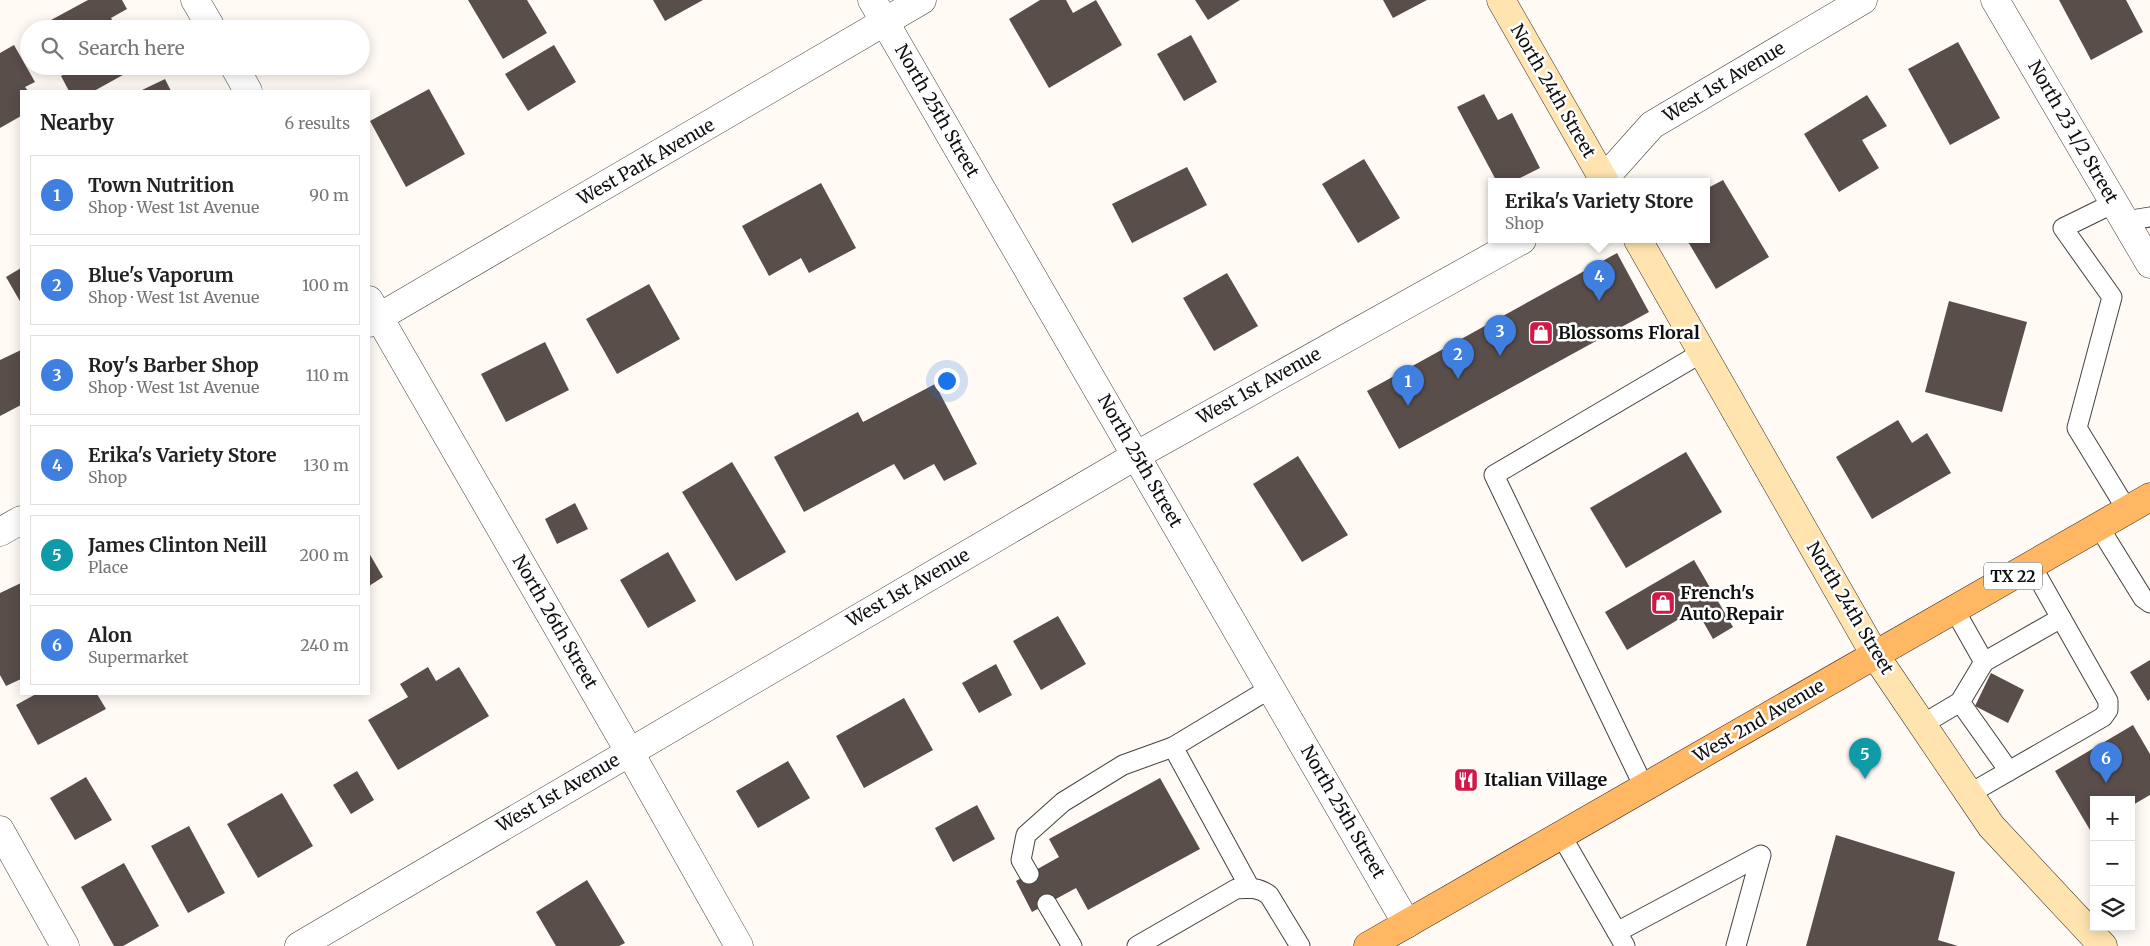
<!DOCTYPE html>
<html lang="en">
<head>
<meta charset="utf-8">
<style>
  :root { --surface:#fff; --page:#f2f2f2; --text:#222; --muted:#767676; --line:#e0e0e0; --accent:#ea580c }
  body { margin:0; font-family:Merriweather,serif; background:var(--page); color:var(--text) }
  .controls { position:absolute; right:15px; bottom:15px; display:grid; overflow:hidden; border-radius:0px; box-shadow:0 2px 12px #0003 }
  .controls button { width:45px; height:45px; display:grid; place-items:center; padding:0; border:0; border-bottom:1px solid var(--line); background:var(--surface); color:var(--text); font:25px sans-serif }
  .you { position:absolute; left:946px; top:380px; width:18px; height:18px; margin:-12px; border:4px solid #fff; border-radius:50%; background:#1a73e8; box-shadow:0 0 0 8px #1a73e833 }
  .badge { display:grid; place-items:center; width:32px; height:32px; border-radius:50%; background:var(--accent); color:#fff; font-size:16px; font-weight:700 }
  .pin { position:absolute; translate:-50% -41px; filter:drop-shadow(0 1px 2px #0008) }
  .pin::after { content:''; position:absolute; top:26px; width:18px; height:15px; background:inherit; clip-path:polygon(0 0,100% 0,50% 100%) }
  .popup { position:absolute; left:1488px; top:178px; width:222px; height:65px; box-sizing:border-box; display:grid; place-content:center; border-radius:0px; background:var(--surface); filter:drop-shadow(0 1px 4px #0005); font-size:16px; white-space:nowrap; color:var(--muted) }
  .popup b { font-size:19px; color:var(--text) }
  .popup::after { content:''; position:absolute; left:50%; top:100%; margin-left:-10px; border:10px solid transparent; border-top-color:var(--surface) }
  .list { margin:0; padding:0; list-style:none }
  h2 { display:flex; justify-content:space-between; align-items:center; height:65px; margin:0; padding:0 20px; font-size:21px }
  h2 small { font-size:16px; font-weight:400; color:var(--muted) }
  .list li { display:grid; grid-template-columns:32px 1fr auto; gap:15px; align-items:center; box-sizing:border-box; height:80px; margin:0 10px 10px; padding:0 10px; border:1px solid var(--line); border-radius:0px }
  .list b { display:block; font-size:19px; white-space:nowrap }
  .list p { margin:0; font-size:16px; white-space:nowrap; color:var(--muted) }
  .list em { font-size:16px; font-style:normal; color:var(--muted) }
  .icon { flex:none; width:28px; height:28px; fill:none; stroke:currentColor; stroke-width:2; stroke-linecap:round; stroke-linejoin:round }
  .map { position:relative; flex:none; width:2150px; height:946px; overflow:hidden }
  .search { position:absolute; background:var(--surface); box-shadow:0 2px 12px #0003; left:20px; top:20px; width:350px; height:55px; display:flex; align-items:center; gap:12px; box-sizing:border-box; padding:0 18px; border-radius:28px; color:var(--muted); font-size:19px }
  .panel { position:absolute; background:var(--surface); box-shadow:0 2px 12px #0003; left:20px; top:90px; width:350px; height:605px; border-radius:0px }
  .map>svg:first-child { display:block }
  .building { fill:#5a4e4b }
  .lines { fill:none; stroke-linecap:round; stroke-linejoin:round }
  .lane-casing { stroke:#434343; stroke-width:21 }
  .street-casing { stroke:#434343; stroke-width:29 }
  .secondary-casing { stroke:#323232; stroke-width:29 }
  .primary-casing { stroke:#212121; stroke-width:29 }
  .lane { stroke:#fff; stroke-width:19 }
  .street { stroke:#fff; stroke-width:28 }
  .secondary { stroke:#ffe4af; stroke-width:28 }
  .primary { stroke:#ffb764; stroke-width:28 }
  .labels { text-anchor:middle; stroke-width:5; stroke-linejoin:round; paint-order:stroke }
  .shield { fill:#fff; stroke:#585858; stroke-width:1 }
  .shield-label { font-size:16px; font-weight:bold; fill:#101010 }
  .street-label { font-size:18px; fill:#101010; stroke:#fff }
  .poi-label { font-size:18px; font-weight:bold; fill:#101010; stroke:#fff; text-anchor:start }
</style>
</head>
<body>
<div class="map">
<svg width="2150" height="946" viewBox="0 0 2150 946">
  <rect width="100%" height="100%" fill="#fffaf4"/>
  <g class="building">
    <polygon points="88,0 122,0 127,9 111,18 117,29 56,29 51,20"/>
    <polygon points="468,0 527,0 547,33 503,59"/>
    <polygon points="653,0 703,0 665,21"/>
    <polygon points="1040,0 1066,0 1073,13 1096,0 1122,45 1049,88 1009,19"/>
    <polygon points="1195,0 1240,0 1208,20"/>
    <polygon points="1383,0 1427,0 1393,18"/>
    <polygon points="2059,0 2126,0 2143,32 2091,60"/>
    <polygon points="1191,35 1217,82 1184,101 1157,54"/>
    <polygon points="1958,42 2000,118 1950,145 1908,69"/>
    <polygon points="14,45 35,82 25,87 28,91 21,91 21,116 0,128 0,53"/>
    <polygon points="554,45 576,82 528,111 505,74"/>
    <polygon points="78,66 139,66 94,91 69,91 61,76"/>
    <polygon points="165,79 171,91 140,91"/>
    <polygon points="429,89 465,154 406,187 370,121"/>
    <polygon points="1484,94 1498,120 1512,113 1540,168 1512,182 1497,182 1457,107"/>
    <polygon points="1867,95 1887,126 1862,140 1879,168 1839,192 1804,134"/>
    <polygon points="1364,159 1400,218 1358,243 1322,184"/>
    <polygon points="1187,167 1207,205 1132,243 1112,204"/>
    <polygon points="1723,180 1769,257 1716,289 1687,240 1706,240 1706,189"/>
    <polygon points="821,183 856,248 809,273 801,258 769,276 742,226"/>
    <polygon points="1617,253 1649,312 1399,449 1367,391"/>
    <polygon points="21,268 21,303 6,277"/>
    <polygon points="1227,273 1258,326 1214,351 1183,298"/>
    <polygon points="649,284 680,339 617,374 586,319"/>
    <polygon points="1949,301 2027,322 2002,412 1925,392"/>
    <polygon points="545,342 569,390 506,422 481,374"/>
    <polygon points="21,350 21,405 0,416 0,360"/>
    <polygon points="935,384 977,464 944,481 934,464 904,480 894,464 804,512 774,457 858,412 863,422"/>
    <polygon points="1898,420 1912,443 1927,433 1951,473 1872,519 1836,457"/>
    <polygon points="1686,452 1722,512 1626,568 1590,508"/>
    <polygon points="1298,456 1348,535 1302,562 1253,484"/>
    <polygon points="732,462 786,552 736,581 682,492"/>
    <polygon points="575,503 588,529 557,544 545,519"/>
    <polygon points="668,552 696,601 648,628 620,580"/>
    <polygon points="369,553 383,577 369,586"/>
    <polygon points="1694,560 1733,627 1713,639 1696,609 1627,650 1605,612"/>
    <polygon points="21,583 21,679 6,686 0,675 0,593"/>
    <polygon points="1058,616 1086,664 1041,690 1013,641"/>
    <polygon points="2150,660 2150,699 2148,701 2130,672"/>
    <polygon points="996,664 1012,695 979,713 962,683"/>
    <polygon points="428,667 436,681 459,667 489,716 398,770 368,720 408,697 400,684"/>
    <polygon points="1991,673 2024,690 2008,723 1975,706"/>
    <polygon points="36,694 97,694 106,709 38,745 16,705"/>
    <polygon points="904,698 933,750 864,788 836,736"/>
    <polygon points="2133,725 2150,754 2150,795 2131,806 2131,800 2094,800 2094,828 2090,830 2055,771"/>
    <polygon points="788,761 810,798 758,828 736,791"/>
    <polygon points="357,771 374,800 351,814 333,785"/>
    <polygon points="86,777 112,820 75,840 50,798"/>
    <polygon points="1160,778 1200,849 1088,910 1076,888 1032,912 1016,881 1059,857 1049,839"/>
    <polygon points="282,793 313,846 258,878 227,824"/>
    <polygon points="977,805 995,839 953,862 935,828"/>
    <polygon points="189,826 225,893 188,913 151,846"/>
    <polygon points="1836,835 1955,872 1938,940 1958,946 1806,946"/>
    <polygon points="124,863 159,926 123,946 114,946 81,887"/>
    <polygon points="587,880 625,943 619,946 556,946 536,912"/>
  </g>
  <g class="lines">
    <defs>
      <g id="lane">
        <polyline points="2114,203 2063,228 2112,297 2077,428 2127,510"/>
        <polyline points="2125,221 2150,217"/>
        <polyline points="2099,527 2143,598 2150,603"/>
        <polyline points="1984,662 2061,618 2031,565"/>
        <polyline points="1960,702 2009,771"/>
        <polyline points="1923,724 1960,702 1984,662 1954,609"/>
        <polyline points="1644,787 1494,475 1703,352"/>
        <polyline points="1969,794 2103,717 2108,710 2108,701 2061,618"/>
        <polyline points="1561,835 1625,946"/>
        <polyline points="1029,874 1021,860 1026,835 1063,802 1123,765 1173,747"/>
        <polyline points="1250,888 1173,747 1271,688"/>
        <polyline points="1047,904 1072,946"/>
        <polyline points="1617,932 1761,855 1736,946"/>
        <path d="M1137,946L1236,889C1249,888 1258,887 1269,895L1300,946"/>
      </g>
      <g id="street">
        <polyline points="195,0 212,29"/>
        <polyline points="872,0 1407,924"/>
        <polyline points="1995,0 2150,264"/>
        <polyline points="234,66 248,91"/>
        <polyline points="1601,182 1652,125 1863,0"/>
        <polyline points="369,300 629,751 739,946"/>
        <polyline points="369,323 922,0"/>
        <polyline points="0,532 21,520"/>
        <polyline points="0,830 65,946"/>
        <polyline points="299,946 1137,455 1522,240"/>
      </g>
      <g id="secondary">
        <polyline points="1501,0 1605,182"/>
        <polyline points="1638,240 1875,655 1991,826 2103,946"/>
      </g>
      <polyline id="primary" points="1368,946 2150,497"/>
    </defs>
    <use href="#lane" class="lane-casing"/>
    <use href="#street" class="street-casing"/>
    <use href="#secondary" class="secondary-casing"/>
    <use href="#primary" class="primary-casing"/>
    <use href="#lane" class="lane"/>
    <use href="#street" class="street"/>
    <use href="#secondary" class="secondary"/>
    <use href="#primary" class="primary"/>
  </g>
  <defs>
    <symbol id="shop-square" viewBox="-11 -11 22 22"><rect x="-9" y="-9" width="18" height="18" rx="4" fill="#d11849" stroke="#fff"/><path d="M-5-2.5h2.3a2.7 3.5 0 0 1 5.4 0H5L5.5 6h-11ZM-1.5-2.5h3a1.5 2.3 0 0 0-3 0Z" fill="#fff"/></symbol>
    <symbol id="restaurant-square" viewBox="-11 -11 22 22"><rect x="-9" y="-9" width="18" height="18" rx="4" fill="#d11849" stroke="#fff"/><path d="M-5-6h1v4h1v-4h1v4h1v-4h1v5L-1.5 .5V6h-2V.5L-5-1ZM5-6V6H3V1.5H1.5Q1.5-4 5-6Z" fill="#fff"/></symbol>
  </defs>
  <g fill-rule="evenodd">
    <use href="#shop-square" x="1527" y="319" width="28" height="28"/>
    <use href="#shop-square" x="1649" y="589" width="28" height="28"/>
    <use href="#restaurant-square" x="1452" y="766" width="28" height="28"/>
  </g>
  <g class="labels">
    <rect class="shield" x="1984" y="562.5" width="58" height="27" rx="4"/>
    <g class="shield-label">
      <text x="2013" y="582">TX 22</text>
    </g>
    <g class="street-label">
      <text transform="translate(1724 82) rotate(-31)" y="6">West 1st Avenue</text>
      <text transform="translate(1553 91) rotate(60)" y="6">North 24th Street</text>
      <text transform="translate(937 111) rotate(60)" y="6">North 25th Street</text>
      <text transform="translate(2073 132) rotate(60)" y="6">North 23 1/2 Street</text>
      <text transform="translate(646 162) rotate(-30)" y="6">West Park Avenue</text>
      <text transform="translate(1259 386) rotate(-29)" y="6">West 1st Avenue</text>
      <text transform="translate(1140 461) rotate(60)" y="6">North 25th Street</text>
      <text transform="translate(908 588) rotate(-30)" y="6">West 1st Avenue</text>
      <text transform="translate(1850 608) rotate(59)" y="6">North 24th Street</text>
      <text transform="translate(555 622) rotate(60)" y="6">North 26th Street</text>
      <text transform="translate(1759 721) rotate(-30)" y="6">West 2nd Avenue</text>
      <text transform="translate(558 793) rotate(-30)" y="6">West 1st Avenue</text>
      <text transform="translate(1343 812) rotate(60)" y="6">North 25th Street</text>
    </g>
    <g class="poi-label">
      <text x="1558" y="339">Blossoms Floral</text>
      <text x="1680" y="599">French's<tspan x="1680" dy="21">Auto Repair</tspan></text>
      <text x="1484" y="786">Italian Village</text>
    </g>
  </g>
</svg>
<div class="controls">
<button>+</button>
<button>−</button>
<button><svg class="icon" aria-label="layers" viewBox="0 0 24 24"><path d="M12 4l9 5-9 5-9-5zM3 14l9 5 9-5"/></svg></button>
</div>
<div class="you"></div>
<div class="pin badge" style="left:1408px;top:406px;background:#3f7fe0">1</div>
<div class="pin badge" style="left:1458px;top:379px;background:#3f7fe0">2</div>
<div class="pin badge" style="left:1500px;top:356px;background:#3f7fe0">3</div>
<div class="pin badge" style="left:1599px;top:301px;background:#3f7fe0">4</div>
<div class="popup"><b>Erika's Variety Store</b>Shop</div>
<div class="pin badge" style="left:1865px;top:779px;background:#0f9aa8">5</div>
<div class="pin badge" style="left:2106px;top:783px;background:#3f7fe0">6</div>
<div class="search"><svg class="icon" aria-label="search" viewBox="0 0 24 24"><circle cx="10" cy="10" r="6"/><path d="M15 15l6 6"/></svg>Search here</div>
<section class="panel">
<h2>Nearby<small>6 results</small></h2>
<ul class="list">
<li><span class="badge" style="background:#3f7fe0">1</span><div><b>Town Nutrition</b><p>Shop · West 1st Avenue</p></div><em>90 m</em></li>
<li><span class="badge" style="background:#3f7fe0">2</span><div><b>Blue's Vaporum</b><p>Shop · West 1st Avenue</p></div><em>100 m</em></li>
<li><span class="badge" style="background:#3f7fe0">3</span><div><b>Roy's Barber Shop</b><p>Shop · West 1st Avenue</p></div><em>110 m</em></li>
<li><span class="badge" style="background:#3f7fe0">4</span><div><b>Erika's Variety Store</b><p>Shop</p></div><em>130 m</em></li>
<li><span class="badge" style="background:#0f9aa8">5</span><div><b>James Clinton Neill</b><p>Place</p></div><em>200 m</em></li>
<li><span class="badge" style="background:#3f7fe0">6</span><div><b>Alon</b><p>Supermarket</p></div><em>240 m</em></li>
</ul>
</section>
</div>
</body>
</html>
